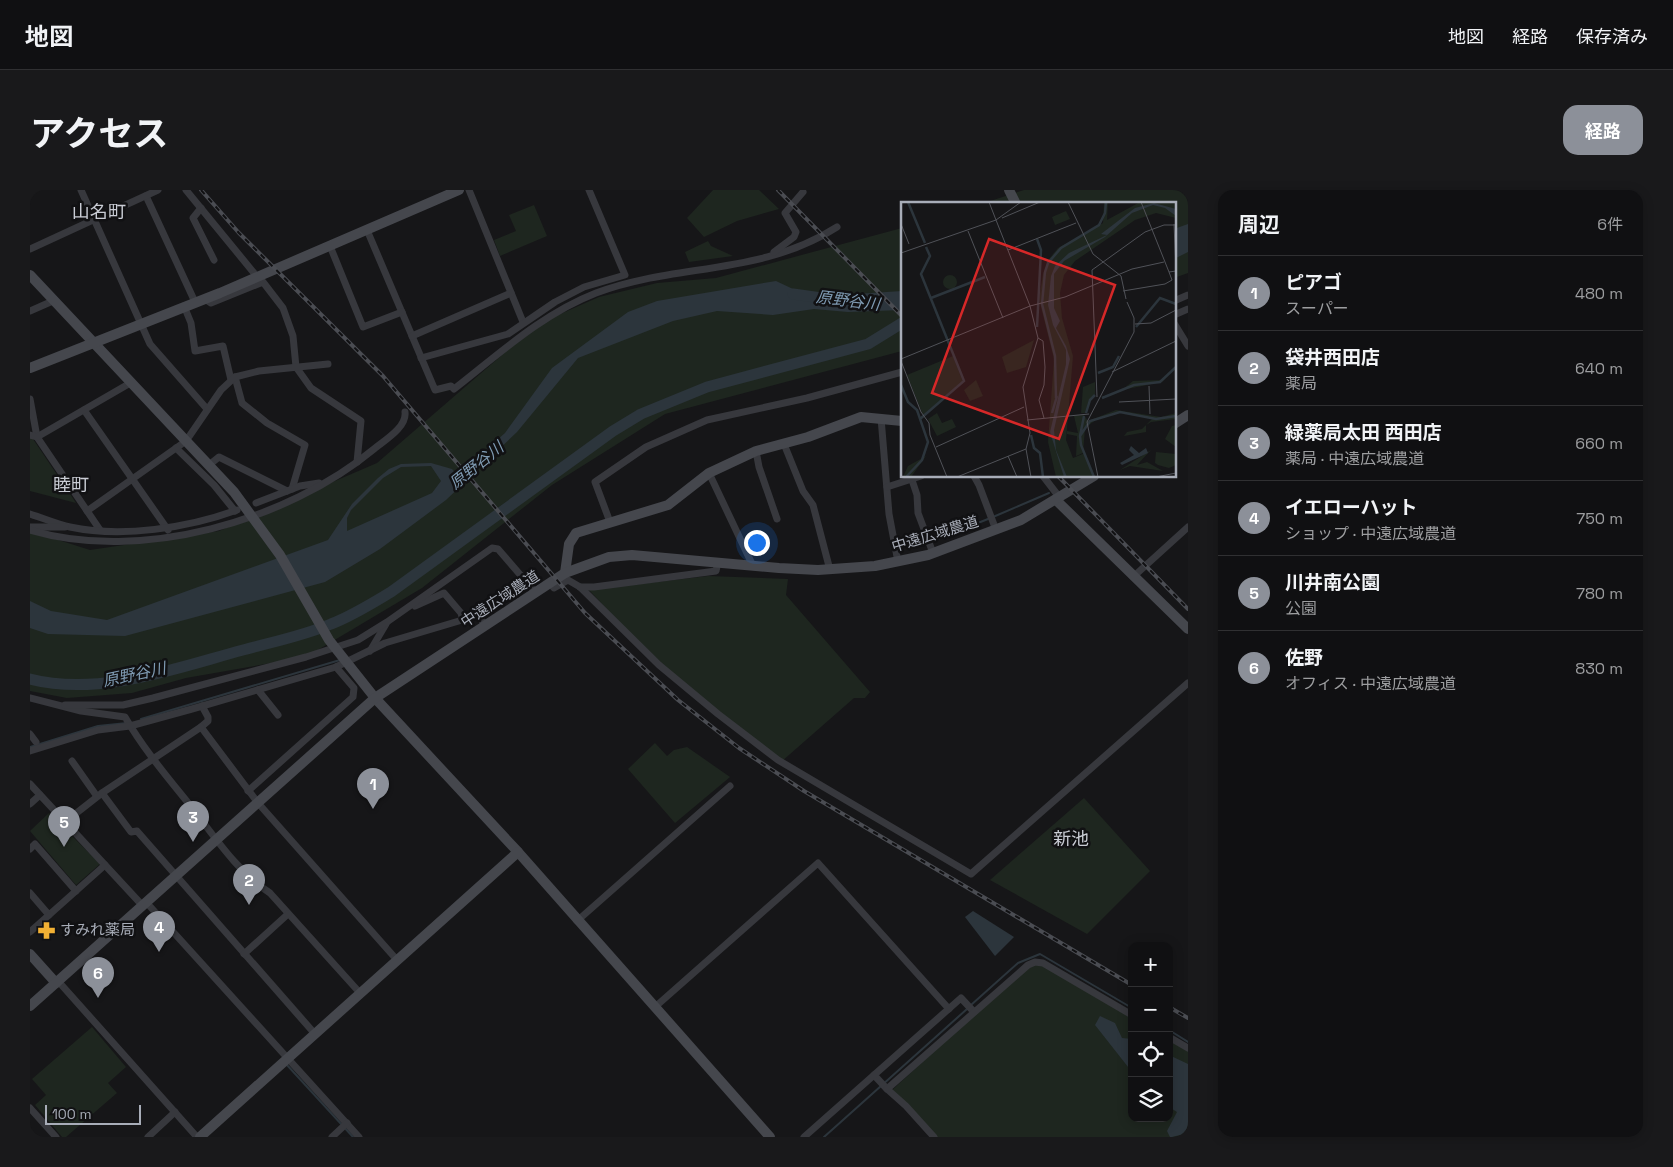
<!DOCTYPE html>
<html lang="ja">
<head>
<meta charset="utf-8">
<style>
  :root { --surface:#101012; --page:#19191b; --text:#f1f3f6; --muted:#9c9d9f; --line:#303032; --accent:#8c9099 }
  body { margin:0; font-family:"Space Grotesk","Noto Sans JP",sans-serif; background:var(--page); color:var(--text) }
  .controls { position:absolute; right:15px; bottom:15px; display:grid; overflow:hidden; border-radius:10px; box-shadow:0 2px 12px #0003 }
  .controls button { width:45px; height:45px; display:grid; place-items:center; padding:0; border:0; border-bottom:1px solid var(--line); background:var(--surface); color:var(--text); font:25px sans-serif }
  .scale { position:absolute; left:15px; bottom:12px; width:96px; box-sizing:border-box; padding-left:5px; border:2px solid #a8adb8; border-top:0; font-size:14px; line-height:18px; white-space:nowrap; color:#a8adb8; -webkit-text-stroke:4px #111113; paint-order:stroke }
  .you { position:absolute; left:726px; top:352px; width:18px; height:18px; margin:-12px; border:4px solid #fff; border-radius:50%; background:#1a73e8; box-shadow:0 0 0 8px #1a73e833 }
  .badge { display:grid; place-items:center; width:32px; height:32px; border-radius:50%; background:var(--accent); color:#fff; font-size:16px; font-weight:700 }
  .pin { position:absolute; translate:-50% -41px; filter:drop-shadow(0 1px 2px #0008) }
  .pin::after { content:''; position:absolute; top:26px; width:18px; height:15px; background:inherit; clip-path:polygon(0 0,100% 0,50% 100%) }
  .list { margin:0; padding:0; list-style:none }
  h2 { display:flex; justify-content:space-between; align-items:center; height:65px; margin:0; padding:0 20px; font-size:21px }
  h2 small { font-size:16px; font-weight:400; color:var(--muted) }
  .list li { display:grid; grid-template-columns:32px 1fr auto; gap:15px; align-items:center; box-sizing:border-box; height:75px; padding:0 20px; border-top:1px solid var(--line) }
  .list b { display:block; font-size:19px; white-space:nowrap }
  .list p { margin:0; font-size:16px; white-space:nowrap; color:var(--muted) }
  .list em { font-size:16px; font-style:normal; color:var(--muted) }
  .icon { flex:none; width:28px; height:28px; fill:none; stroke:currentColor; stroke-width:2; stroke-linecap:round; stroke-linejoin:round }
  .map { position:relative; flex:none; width:1158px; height:947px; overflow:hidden; border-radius:15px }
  header { display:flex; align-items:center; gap:30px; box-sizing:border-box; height:70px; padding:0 25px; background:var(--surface); border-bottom:1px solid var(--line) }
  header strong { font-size:24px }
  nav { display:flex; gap:28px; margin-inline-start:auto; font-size:18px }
  .intro { display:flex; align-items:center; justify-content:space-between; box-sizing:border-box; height:120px; padding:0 30px }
  h1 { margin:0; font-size:35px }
  .button { padding:12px 22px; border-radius:15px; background:var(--accent); color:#fff; font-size:18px; font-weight:700 }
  main { display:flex; gap:30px; padding:0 30px }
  aside { flex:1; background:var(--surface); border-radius:15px; box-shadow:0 2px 12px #0003 }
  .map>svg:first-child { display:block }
  .green { fill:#1e261f }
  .water { fill:#2c353c; fill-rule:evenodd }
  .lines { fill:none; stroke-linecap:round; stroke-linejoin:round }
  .stream { stroke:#2c353c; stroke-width:2 }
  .river { stroke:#2c353c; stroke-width:11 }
  .street { stroke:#37383d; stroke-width:7 }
  .secondary { stroke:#45474d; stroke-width:10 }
  .rail-casing { stroke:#4a4c52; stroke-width:4 }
  .rail { stroke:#111113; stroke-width:2; stroke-dasharray:5.5; stroke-linecap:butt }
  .labels { text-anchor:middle; stroke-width:5; stroke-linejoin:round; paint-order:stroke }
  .street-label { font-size:15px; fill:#a8adb8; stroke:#111113 }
  .poi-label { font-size:15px; fill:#a8adb8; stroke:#111113; text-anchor:start }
  .water-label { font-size:16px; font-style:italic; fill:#7f9bb3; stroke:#111113 }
  .quarter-label { font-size:18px; fill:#c9ccd4; stroke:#111113 }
  .inset-river { fill:none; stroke:#2c353c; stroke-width:2.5 }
  .inset-road { fill:none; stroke:#505258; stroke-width:1 }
  .view { fill:#d62828; fill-opacity:0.15; stroke:#d62828; stroke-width:2.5 }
  .inset-edge { fill:none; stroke:#a8adb8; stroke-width:2.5 }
</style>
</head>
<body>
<header>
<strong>地図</strong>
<nav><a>地図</a><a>経路</a><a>保存済み</a></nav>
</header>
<div class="intro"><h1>アクセス</h1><a class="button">経路</a></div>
<main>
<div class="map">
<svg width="1158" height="947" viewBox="0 0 1158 947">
  <rect width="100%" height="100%" fill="#161618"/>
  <g class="green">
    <polygon points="683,0 729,0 749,19 707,31 674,47 657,28"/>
    <polygon points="994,0 1158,0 1158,83 1144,88 1144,14 951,14"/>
    <polygon points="504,15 517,46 470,66 464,50 486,41 479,25"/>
    <polygon points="872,38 872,161 635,224 522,295 392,398 276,467 156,488 102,503 37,508 0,501 0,341 60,360 189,341 347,273 479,159 519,129 569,107 627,93 686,88"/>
    <polygon points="678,51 681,56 703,66 659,72 655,62"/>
    <polygon points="0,248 3,249 46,313 0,301"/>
    <path d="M678,386L758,389L756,405L840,502L835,508H824L751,572C681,519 618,465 559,400Z"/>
    <polygon points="625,553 637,566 644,560 657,557 700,587 645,633 598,579"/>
    <polygon points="1054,608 1120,681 1057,744 960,690"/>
    <polygon points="19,623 70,674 46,695 0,641"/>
    <polygon points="1008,772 1102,828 1102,928 1139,928 1139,850 1158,861 1158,947 901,947 860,902 998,775"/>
    <polygon points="62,837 96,877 78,893 87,903 36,947 32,947 5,915 16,905 2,889"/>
  </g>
  <g class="water">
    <polygon points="1158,34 1158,62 1144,69 1144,39"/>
    <path d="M746,91L780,107L872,101V120L818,122L784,119L743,125L687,121L643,131L548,168L487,242L416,310L350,359L295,392L95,446L18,444L0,438V411L21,421L77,430L298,350L322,314L348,288L359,279L371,274L401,273L422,279L427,285L475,243L522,178L598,122L627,111ZM401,276L411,291L402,303L317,341V328L321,320L353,288L371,277Z"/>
    <polygon points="943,721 984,747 965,766 935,727"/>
    <polygon points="1070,826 1085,833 1092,848 1102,849 1102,882 1065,835"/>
    <polygon points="1139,865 1158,874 1158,943 1142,947 1140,947 1137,941 1147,922 1139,917"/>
  </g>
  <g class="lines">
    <g class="stream">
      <polyline points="963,327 1019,303"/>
      <polyline points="900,352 958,329"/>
      <polyline points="434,426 466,416"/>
      <polyline points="111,529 310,470"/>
      <polyline points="0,557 68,536 97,533"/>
      <polyline points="941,815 988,773 1010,764 1102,818"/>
      <polyline points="1139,840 1158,852"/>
      <polyline points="257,875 323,947"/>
      <polyline points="794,947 937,819"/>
    </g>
    <g class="river">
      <polyline points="763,104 799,109"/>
      <path d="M0,489C69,507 146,478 213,460C242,452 273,446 301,434C322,426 341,414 361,402L583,241L611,224L677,197L838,154L872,133"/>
    </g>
    <g class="street">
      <polyline points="0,0 1,0"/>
      <polyline points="51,0 120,154 177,219"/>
      <polyline points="156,0 224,83"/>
      <polyline points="439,0 493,132"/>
      <polyline points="116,6 165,112"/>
      <polyline points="171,18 163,28 184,70"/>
      <path d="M337,40L405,200L421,196L424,199C469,164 512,124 566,103C645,73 731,86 807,37"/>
      <polyline points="300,56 333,137 372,122"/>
      <polyline points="0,59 128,0"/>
      <polyline points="744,62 764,47 766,42 755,23 773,2"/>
      <polyline points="175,109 181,113 233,92 253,118 263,146 266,177 281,198 331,231 327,272"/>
      <polyline points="1144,111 1158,105"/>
      <polyline points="154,116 161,133 165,161 193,156 201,190"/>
      <polyline points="0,121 25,110"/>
      <polyline points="1144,125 1158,119"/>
      <polyline points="1144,133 1158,156"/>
      <polyline points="382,146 481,103"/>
      <polyline points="391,168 478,144 525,112 554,97 595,85 559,0"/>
      <polyline points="205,187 212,213 237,233 275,255 262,299"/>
      <polyline points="0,209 7,247 70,340"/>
      <polyline points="54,220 138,340"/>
      <polyline points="851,228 859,324 868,372"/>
      <polyline points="0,245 7,247 102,192"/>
      <polyline points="754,254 773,301 783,315 800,380"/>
      <polyline points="146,258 184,295 205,321"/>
      <polyline points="726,261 729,277 747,329"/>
      <polyline points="179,275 189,267 257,301"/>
      <polyline points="679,283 723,376"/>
      <polyline points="944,286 949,295 966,340"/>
      <polyline points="1013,286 1030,308"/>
      <polyline points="882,290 887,305 888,323 903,363"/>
      <polyline points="857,297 891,286"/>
      <polyline points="226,313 270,296 289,293"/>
      <polyline points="57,321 156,251 191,200 205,187 229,181 298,174"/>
      <path d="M0,324C13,328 27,334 40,337C92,348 158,338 207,320"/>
      <polyline points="580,332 565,292 616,257 677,230 777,208 872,182"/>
      <polyline points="0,337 35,337"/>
      <path d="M0,340C111,373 257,331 344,259C355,250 377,237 375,222"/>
      <polyline points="1103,387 1158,337"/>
      <polyline points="520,393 524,398 538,390 550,397 629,475 688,524 748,570 941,684 1158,493"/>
      <polyline points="550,397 564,397 686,381 688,372"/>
      <polyline points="385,416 414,403 431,423 433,430"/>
      <polyline points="340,461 356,434"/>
      <polyline points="228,500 248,525"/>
      <path d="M0,508L51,521L95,527C114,560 139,589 163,619C186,649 209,683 240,703L330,803"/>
      <polyline points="35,515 93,515 123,508 276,467 328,450 357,432 462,358 468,359 506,403"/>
      <polyline points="172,516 178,527 178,531 171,537 228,613 367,770"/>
      <polyline points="171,537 72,603 101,642 107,641 285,844"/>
      <polyline points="0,544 6,552"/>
      <polyline points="0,561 68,540 100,536 162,519 306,477 355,453 449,425 455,436"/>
      <polyline points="42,571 66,605"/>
      <polyline points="0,594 112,715"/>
      <polyline points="218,601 323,507 324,498 306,477"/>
      <polyline points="0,614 10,605"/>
      <polyline points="35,632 72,603"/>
      <polyline points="0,659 5,654 46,701"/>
      <polyline points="0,703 19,725 75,675"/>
      <polyline points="116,712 329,947"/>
      <polyline points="547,731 700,596"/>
      <polyline points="0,742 19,725"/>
      <polyline points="214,764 258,724"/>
      <polyline points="28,791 167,947"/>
      <polyline points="625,817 788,673 919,819"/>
      <polyline points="1139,847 1158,858"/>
      <polyline points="844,885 857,899"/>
      <polyline points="0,918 26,947"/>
      <polyline points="118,947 145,922"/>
      <polyline points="302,947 317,933"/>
      <polyline points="774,947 931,808 944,822"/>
      <polyline points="904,947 876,916 857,899 998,775 1005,772 1013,773 1102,825"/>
    </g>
    <g class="secondary">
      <polyline points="979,0 986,14"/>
      <polyline points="0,85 204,302 250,365 299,450 345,508 488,662 740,947"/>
      <polyline points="0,178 190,103 429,0"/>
      <polyline points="1144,234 1158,225"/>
      <polyline points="1027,311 1158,439"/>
      <polyline points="535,383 539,354 546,343 638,315 679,283 726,261 778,247 831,227 872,231"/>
      <polyline points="0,764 26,793"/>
      <polyline points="0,816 345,508 535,383 579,367 602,365 749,378 788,380 845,376 898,365 991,330 1064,286"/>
      <polyline points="170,947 488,662"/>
    </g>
    <defs>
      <g id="rail">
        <polyline points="171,0 209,43 353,186 555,423 648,510 709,558 774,601 1102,795"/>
        <polyline points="748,0 872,126"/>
        <polyline points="1028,286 1158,419"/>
        <polyline points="1139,817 1158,828"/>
      </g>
    </defs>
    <use href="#rail" class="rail-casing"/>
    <use href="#rail" class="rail"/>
  </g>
  <defs>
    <symbol id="pharmacy-bare" viewBox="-9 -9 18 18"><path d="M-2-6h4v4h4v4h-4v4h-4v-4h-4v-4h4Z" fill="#f2b134" stroke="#111113" stroke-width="2.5" paint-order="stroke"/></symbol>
  </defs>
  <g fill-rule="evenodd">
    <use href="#pharmacy-bare" x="4" y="728" width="25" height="25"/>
  </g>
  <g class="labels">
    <g class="street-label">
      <text transform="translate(905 344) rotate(-17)" y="5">中遠広域農道</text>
      <text transform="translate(470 409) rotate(-33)" y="5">中遠広域農道</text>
    </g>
    <g class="poi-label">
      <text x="30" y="745">すみれ薬局</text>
    </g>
    <g class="water-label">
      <text transform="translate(818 110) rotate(7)" y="6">原野谷川</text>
      <text transform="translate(446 275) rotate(-39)" y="6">原野谷川</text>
      <text transform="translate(104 484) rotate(-12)" y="6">原野谷川</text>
    </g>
    <g class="quarter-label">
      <text x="69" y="28">山名町</text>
      <text x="41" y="301">睦町</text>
      <text x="1041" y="655">新池</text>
    </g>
  </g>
  <g transform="translate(871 12)">
    <rect width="275" height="275" fill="#161618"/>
    <path d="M203,0H207L206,18L239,0L275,1V16L255,11L234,18L174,59L163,73L159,91L161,116L172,154L165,238L172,256L184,251L194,275H155L147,240L153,157L138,97L142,72L148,57L157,46L202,21ZM165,9L169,17L154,23L151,15ZM42 80a7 7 0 1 1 14 0a7 7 0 1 1-14 0ZM133,138L125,165L106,171L101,155ZM52,154L62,180L22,213L6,173ZM275,164L261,180L221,188L232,179L261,178ZM75,178L82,194L69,199L63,188ZM194,180V192L188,198L184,211H180L182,185ZM215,208L260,215L275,211V217L250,220L245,223V230L223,234L226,230L241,227L251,217L219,210L196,217L184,226L182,251L175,254L176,234L166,232V229L177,231L173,214L183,213L187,219ZM36,211L41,221L51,217L55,225L36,234L27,217ZM275,223V245L264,237L271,224ZM250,248L236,263L246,260L262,269L229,264L219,268ZM255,250L275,252V263L268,266L257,263L254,261ZM25,254L10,275H2L7,264Z" fill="#1e261f"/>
    <path d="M253,1L275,7V14L264,6L252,3L231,11L204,35L163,59L153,72V106L159,119L155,126L165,144L169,157L153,228L155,248L166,275H163L149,230L165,162V148L152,123L147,103L150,74L154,64L168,51L206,33L200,32L234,6ZM230,244L238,251L245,246L247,251L221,263L219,261L233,253L228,248Z" fill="#2c353c"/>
    <path class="inset-river" d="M7,0L24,41M30,96L84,75M136,125L140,48L136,37M235,125L259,96L275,102M197,171L212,165L218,154M0,183L7,200L16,208L27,240L21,258L5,275M155,196L154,154L141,102L144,70L147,61L160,46L198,23L204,11L205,0M201,196L233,183L259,180L275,165M151,211L156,194M185,211L189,198L194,193M19,217L63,179L20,72L29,54L25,45M130,233L133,246L139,251L142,275M179,234L183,214M193,275L180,243L179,234L189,219L219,210L255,217L275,214"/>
    <path class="inset-road" d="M88,0L95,18M167,0L192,52L220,74L225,97M240,0L268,70M101,16L139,0M95,18L129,104L137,136L122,185L129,231L125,247L130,275M0,22L8,42M273,22L275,67M67,29L102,116M107,48L175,21M0,51L95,18L120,0M222,89L264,82L271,78L268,70L275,69M234,122L250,121L275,108M137,136L142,139L144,165L143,183L138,198L143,216M0,157L129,104L164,95L231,67L263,60M0,159L20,210L28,221L29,233L46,275M211,170L275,139M248,184L249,212M196,195L191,68L244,30L263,23H275M218,200L275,197M126,218L188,212M35,245L123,205M107,254L116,275M56,275L125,247M197,275L186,220L233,130V116L226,100M255,275L275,271"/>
    <path class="view" d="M88,37L214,83L158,237L31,191Z"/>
    <rect width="275" height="275" class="inset-edge"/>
  </g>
</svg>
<div class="controls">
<button>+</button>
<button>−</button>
<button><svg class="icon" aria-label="locate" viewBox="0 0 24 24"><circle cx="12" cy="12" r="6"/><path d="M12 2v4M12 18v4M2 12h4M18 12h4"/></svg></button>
<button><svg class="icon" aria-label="layers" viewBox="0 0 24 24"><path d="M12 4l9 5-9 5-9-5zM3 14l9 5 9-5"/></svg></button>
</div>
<div class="scale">100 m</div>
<div class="you"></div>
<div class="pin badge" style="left:343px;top:619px">1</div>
<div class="pin badge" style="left:219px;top:715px">2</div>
<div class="pin badge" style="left:163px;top:652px">3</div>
<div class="pin badge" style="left:129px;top:762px">4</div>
<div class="pin badge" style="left:34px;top:657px">5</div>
<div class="pin badge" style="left:68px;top:808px">6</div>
</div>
<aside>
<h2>周辺<small>6件</small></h2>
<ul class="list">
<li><span class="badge">1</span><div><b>ピアゴ</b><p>スーパー</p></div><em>480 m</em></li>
<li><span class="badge">2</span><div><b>袋井西田店</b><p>薬局</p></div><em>640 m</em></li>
<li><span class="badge">3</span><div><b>緑薬局太田 西田店</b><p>薬局 · 中遠広域農道</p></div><em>660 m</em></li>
<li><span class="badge">4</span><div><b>イエローハット</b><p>ショップ · 中遠広域農道</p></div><em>750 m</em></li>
<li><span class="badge">5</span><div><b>川井南公園</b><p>公園</p></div><em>780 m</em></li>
<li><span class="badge">6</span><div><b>佐野</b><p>オフィス · 中遠広域農道</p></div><em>830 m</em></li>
</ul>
</aside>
</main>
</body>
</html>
